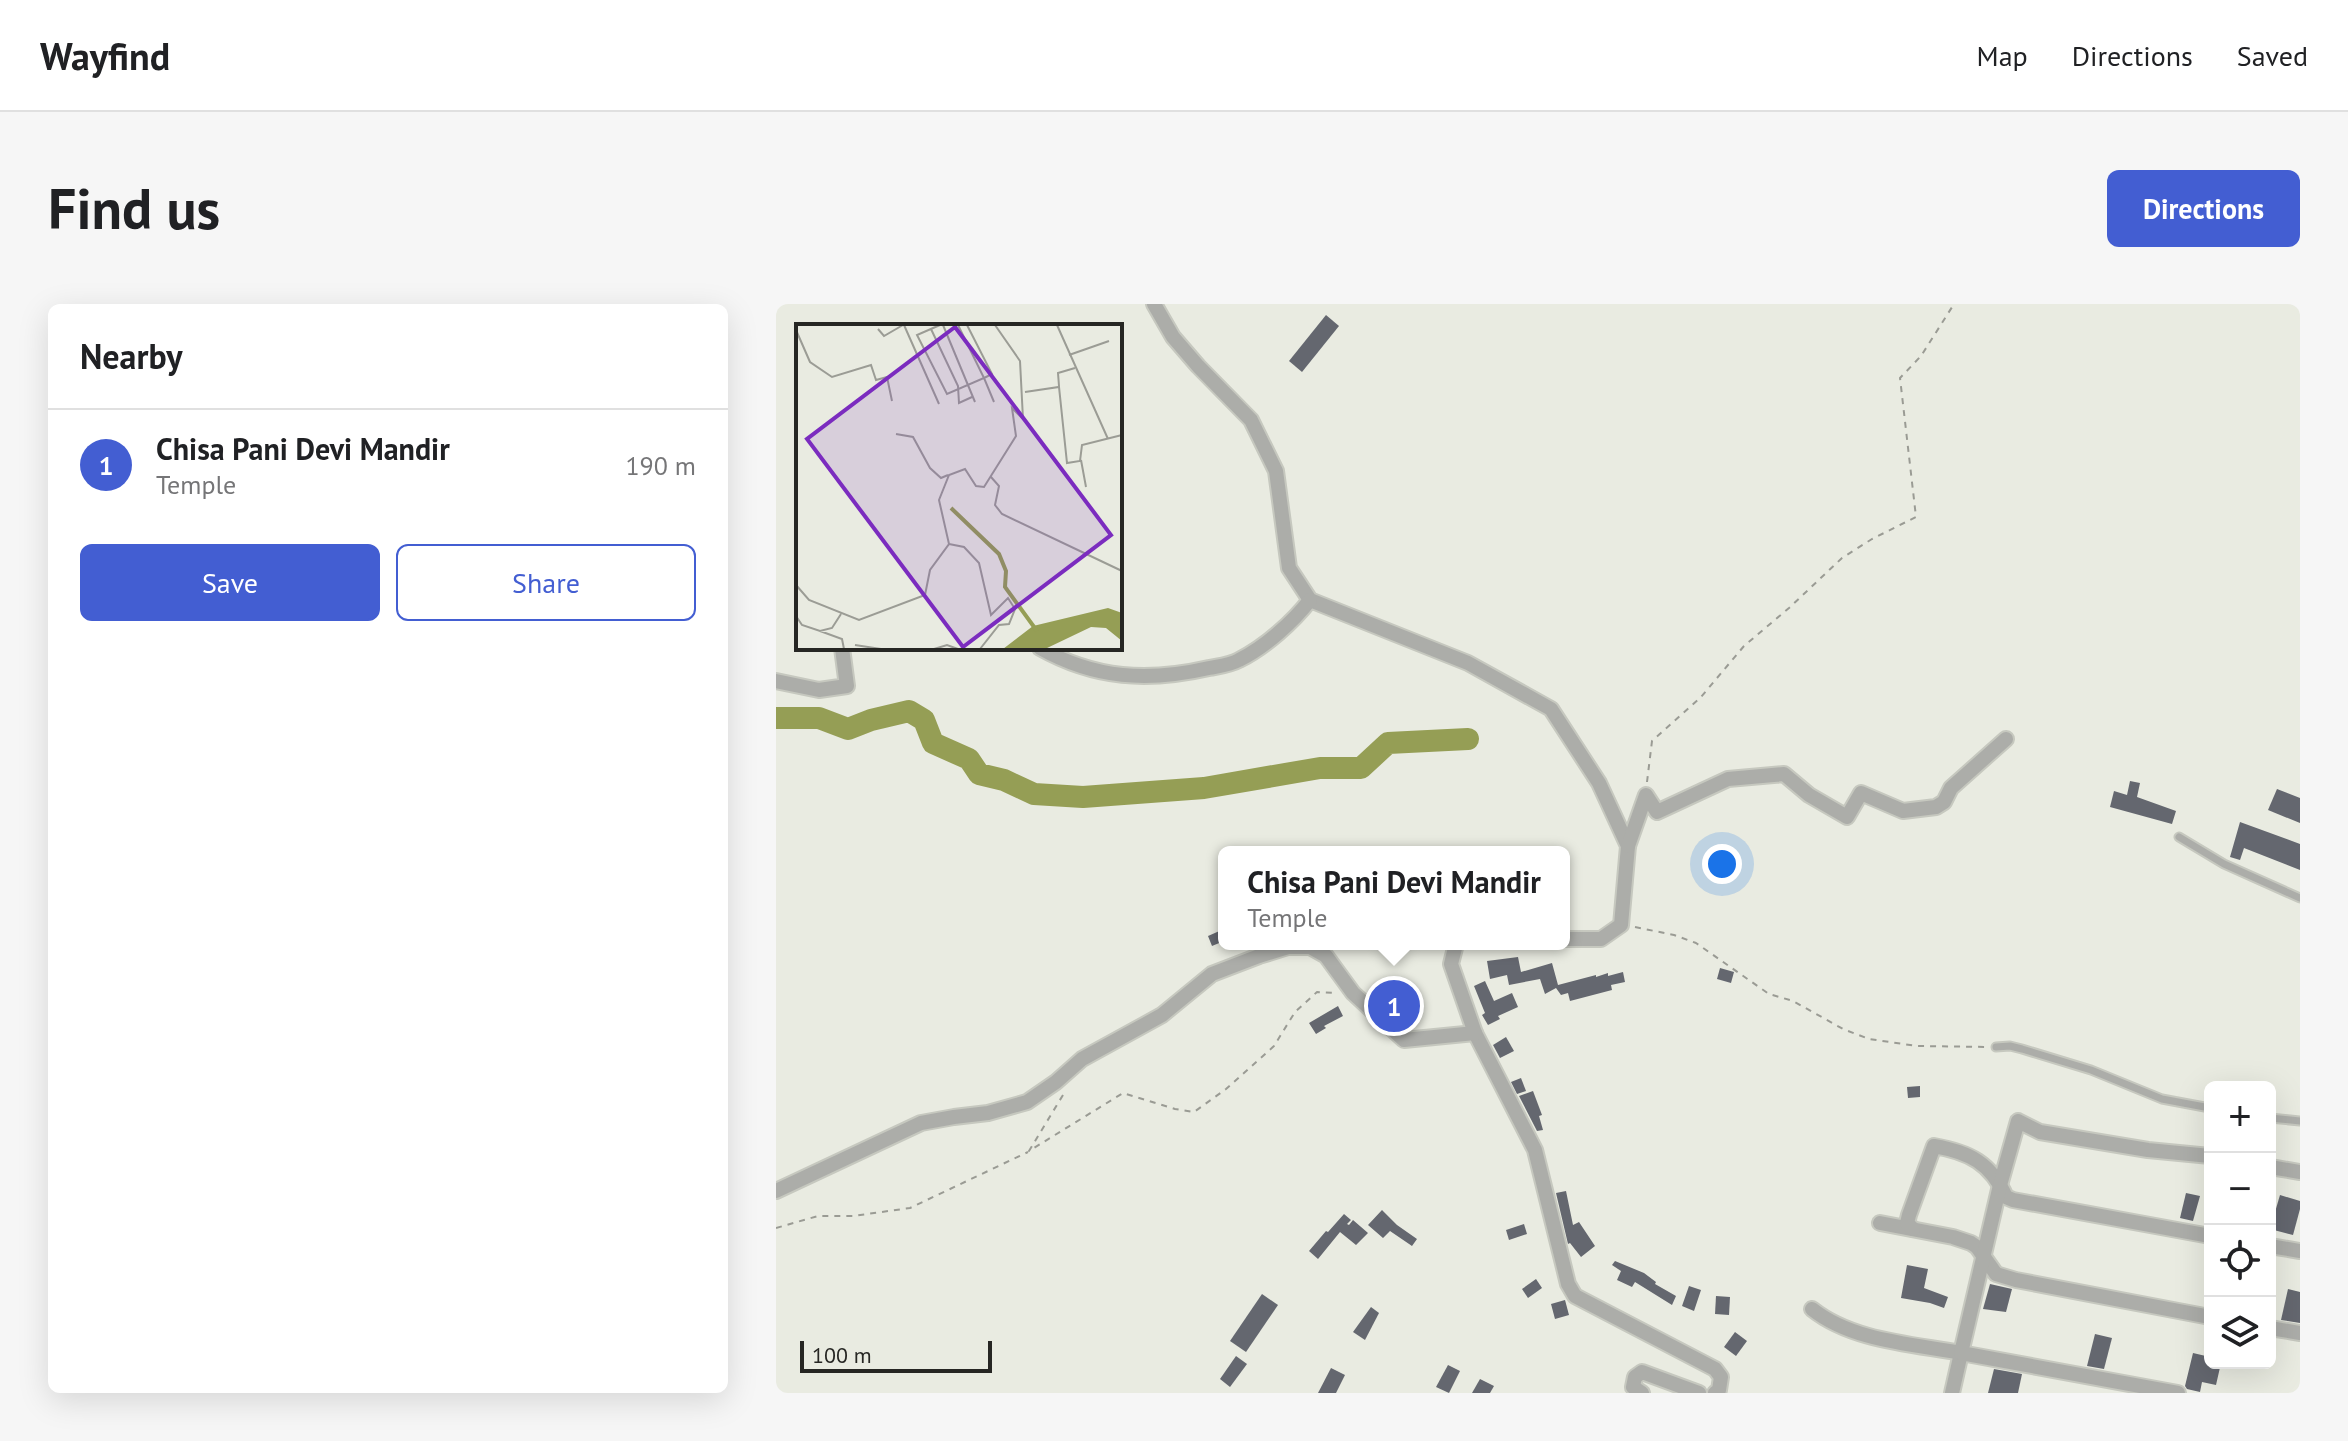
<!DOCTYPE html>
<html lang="en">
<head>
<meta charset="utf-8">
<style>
  :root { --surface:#fff; --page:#f6f6f6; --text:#202124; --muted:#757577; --line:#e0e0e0; --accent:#435ed2 }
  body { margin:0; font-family:"PT Sans",sans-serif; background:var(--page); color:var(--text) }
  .controls { position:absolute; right:24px; bottom:24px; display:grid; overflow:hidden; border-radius:12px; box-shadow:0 8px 32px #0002 }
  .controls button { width:72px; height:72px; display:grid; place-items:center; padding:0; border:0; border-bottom:2px solid var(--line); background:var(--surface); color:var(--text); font:40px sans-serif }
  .scale { position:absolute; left:24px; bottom:20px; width:192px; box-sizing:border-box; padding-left:8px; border:4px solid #262623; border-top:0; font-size:22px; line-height:28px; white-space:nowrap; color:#262623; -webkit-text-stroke:6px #e9ebe1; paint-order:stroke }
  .you { position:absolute; left:946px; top:560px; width:28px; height:28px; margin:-20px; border:6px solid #fff; border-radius:50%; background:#1a73e8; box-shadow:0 0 0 12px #1a73e833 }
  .badge { display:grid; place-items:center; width:52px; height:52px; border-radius:50%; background:var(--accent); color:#fff; font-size:26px; font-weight:700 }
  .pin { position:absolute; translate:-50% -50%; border:4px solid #fff; box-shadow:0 2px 8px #0006 }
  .popup { position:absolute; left:442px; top:542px; width:352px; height:104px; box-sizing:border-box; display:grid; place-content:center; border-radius:12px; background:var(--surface); filter:drop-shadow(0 2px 6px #0005); font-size:26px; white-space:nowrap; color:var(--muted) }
  .popup b { font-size:30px; color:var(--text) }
  .popup::after { content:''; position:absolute; left:50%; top:100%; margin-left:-16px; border:16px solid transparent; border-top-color:var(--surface) }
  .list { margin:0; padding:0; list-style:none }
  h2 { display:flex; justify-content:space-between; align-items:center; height:104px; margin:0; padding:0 32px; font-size:34px }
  h2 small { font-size:26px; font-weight:400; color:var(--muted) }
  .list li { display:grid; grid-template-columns:52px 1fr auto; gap:24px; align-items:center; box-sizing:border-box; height:112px; padding:0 32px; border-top:2px solid var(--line) }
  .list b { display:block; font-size:30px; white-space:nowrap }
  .list p { margin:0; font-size:26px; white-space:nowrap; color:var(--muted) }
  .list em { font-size:26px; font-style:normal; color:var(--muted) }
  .actions { display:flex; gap:16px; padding:24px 32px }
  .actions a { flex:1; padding:18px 0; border:2px solid var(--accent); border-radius:12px; text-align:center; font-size:28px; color:var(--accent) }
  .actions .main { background:var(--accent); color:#fff }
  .icon { flex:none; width:44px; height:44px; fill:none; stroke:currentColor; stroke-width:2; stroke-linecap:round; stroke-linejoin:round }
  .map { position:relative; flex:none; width:1524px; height:1089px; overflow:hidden; border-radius:12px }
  header { display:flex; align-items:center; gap:48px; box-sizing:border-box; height:112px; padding:0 40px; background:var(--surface); border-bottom:2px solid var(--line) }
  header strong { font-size:38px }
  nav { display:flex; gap:44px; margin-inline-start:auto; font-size:28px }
  .intro { display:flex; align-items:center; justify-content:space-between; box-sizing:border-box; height:192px; padding:0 48px }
  h1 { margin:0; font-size:56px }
  .button { padding:20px 36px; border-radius:12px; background:var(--accent); color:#fff; font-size:28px; font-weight:700 }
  main { display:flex; gap:48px; padding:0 48px }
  aside { flex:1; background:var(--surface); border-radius:12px; box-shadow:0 8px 32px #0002 }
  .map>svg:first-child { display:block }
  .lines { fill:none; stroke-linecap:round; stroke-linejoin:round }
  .river { stroke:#959e55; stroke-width:22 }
  .building { fill:#64676f }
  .lane-casing { stroke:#c6c8bf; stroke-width:11 }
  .street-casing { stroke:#c6c8bf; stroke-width:18 }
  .path { stroke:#9a9b94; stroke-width:2; stroke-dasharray:6 6; stroke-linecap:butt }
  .lane { stroke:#acada9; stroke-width:7 }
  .street { stroke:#acada9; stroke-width:14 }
  .inset-river { fill:none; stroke:#959e55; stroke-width:4 }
  .inset-road { fill:none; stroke:#9b9c95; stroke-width:2 }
  .view { fill:#7b2cbf; fill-opacity:0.15; stroke:#7b2cbf; stroke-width:4 }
  .inset-edge { fill:none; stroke:#262623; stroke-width:4 }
</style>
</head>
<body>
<header>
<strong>Wayfind</strong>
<nav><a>Map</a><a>Directions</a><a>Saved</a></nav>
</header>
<div class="intro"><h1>Find us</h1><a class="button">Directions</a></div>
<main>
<aside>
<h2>Nearby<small></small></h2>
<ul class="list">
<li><span class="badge">1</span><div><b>Chisa Pani Devi Mandir</b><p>Temple</p></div><em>190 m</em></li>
</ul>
<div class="actions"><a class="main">Save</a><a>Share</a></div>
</aside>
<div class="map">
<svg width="1524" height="1089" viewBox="0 0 1524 1089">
  <rect width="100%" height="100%" fill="#e9ebe1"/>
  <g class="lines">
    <polyline class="river" points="0,414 43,414 72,425 95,416 133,407 148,416 157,439 193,455 203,470 228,476 258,490 307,493 428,484 544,464 585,464 612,439 692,435"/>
  </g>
  <g class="building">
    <polygon points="550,11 563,22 526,68 513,57"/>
    <polygon points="1354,477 1364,479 1361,493 1400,507 1396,520 1334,503 1338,487 1351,491"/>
    <polygon points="1501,485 1524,494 1524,519 1492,506"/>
    <polygon points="1464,518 1524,540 1524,566 1468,544 1464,556 1454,553"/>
    <polygon points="448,625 448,637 436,642 432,632"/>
    <polygon points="742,653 745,668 776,659 782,681 820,671 820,673 832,669 832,672 847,668 849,678 835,681 836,686 794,697 792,689 785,691 780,684 769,690 764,675 733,681 731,671 714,675 711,657"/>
    <polygon points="944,664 958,668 955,679 941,675"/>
    <polygon points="709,677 718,697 736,689 742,703 722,712 724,715 712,721 706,711 709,709 698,682"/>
    <polygon points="562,702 567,712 548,722 550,724 540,730 533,719"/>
    <polygon points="730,733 738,747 724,754 717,741"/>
    <polygon points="745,774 750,787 741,790 735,778"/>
    <polygon points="1144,782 1144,793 1132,794 1131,783"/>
    <polygon points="757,787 766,811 763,812 767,826 761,827 743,792"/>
    <polygon points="790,887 797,921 803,918 819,942 805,953 794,939 792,940 780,889"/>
    <polygon points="1410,889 1424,892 1417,917 1404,914"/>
    <polygon points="1504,891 1524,897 1524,905 1517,931 1494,925"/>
    <polygon points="606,906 621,921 641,935 636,942 614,927 607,934 592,921"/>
    <polygon points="568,910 575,916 571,920 573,921 577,916 592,929 580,941 564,928 542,955 533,947 550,927 552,928"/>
    <polygon points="748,920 751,930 733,936 730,926"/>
    <polygon points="839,957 868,969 880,978 879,980 900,992 896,1001 859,978 856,983 841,976 845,967 836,961"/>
    <polygon points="1131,961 1152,965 1148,984 1172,993 1168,1004 1154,999 1125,994"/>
    <polygon points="760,975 766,984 752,994 746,985"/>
    <polygon points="1214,980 1236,985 1230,1008 1207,1005"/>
    <polygon points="913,982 925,986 918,1007 906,1002"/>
    <polygon points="1512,985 1524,988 1524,1019 1505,1016"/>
    <polygon points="486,990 502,1001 470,1048 454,1037"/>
    <polygon points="940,992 954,993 953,1011 939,1010"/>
    <polygon points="789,996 793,1011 779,1015 775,1000"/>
    <polygon points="595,1003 603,1009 589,1036 577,1028"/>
    <polygon points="959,1028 971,1037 960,1052 948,1043"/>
    <polygon points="1319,1030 1336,1034 1328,1065 1311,1062"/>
    <polygon points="1417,1049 1434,1053 1434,1059 1445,1059 1440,1081 1426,1078 1424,1088 1411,1085 1409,1082"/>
    <polygon points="460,1052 471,1060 454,1083 444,1075"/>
    <polygon points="672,1061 684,1067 673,1089 660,1083"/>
    <polygon points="555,1064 569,1071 560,1089 542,1089"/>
    <polygon points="1218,1065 1246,1070 1242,1089 1212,1089"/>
    <polygon points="704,1075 718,1082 714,1089 696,1089"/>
  </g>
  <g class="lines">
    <defs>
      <g id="lane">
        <polyline points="1403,533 1448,560 1524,594"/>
        <polyline points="1220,743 1234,742 1246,745 1315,766 1386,795 1434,804"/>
        <polyline points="1494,814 1524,817"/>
      </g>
      <g id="street">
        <polyline points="378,0 397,33 422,62 475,116 500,167 513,264 534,296 692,359 775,405 823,479 852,542 845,621 825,635 788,635"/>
        <path d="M264,344C319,375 372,378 433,364C443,362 454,361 463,356C489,343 517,318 534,296"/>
        <polyline points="0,377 43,386 71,382 66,344"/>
        <polyline points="852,542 870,491 881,508 952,475 1008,470 1033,491 1071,513 1085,489 1127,507 1160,503 1168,498 1175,484 1230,435"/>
        <polyline points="680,640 675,660 699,729 759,846 792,980 799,992 939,1065 945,1073 943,1086 939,1089"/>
        <polyline points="1494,863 1524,868"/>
        <polyline points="0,887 145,819 178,813 212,809 251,798 280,778 306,755 386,711 436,670 483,652 512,643 534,643 550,652 577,689 628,736 699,729"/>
        <polyline points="1104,919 1177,933 1195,939 1201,943 1220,970 1240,976 1434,1013"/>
        <path d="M1137,925L1131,919L1133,911L1158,842C1193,848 1215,859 1230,893L1237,896L1434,932"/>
        <polyline points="1494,942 1524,947"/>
        <path d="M1036,1005C1076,1037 1136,1040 1185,1049L1176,1089"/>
        <polyline points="1494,1024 1524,1029"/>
        <polyline points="866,1089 857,1083 859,1073 866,1068 923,1089"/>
        <polyline points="1402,1089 1185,1049 1224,881 1242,817 1264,828 1372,846 1434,852"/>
      </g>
    </defs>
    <use href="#lane" class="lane-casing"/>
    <use href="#street" class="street-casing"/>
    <g class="path">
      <polyline points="871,478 876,437 925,393 968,342 1013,304 1066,254 1096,235 1140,213 1124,74 1145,52 1178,0"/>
      <polyline points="859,623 898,631 920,639 993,690 1017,697 1067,725 1093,735 1141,742 1211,743"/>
      <polyline points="287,791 253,847 347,789 399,805 418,808 450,785 498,742 519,708 541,688 560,689"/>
      <polyline points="0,924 42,912 77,912 134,904 252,848"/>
    </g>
    <use href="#lane" class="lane"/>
    <use href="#street" class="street"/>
  </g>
  <g transform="translate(20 20)">
    <rect width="326" height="326" fill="#e9ebe1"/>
    <path d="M312,284L326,289V317L310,304L295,303L249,325H207L237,302Z" fill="#959e55"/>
    <path class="inset-river" d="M155,184L203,230L210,247L209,263L241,307"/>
    <path class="inset-road" d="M108,1L143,80M144,1L121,11L151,70L188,54L162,1M147,1L179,78M171,1L196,50L188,54L198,78M261,1L312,115M82,5L88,12L107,1M135,5L162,62L163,79L176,73M0,6L14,38L36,53L75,41L80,56L91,53L96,77M273,31L313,17M263,62L262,49L279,44M229,68L263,63L271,139L284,137L286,121L326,111M100,110L117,113L134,144L145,154L152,151M285,136L290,163M195,153L203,162L199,181L206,190L326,247M153,220L168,223L183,239L195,291L212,274L219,285L213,300L203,301L184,325M0,261L13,276L63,296L129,271L134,246L153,220L143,176L153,151L169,145L180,162L188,163L220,112L216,84L227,95L224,37L199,1M0,292L6,301L24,307L36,304L45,290M24,307L46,315L48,325M59,321L85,325M138,325L151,321L162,325"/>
    <path class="view" d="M159,3L315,211L167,323L11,115Z"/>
    <rect width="326" height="326" class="inset-edge"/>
  </g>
</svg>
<div class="controls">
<button>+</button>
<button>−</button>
<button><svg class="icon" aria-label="locate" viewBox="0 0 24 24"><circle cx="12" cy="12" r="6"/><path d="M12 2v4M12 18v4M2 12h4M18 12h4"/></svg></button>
<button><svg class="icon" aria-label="layers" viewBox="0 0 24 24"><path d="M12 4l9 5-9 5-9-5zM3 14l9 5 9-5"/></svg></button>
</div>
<div class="scale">100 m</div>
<div class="you"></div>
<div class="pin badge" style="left:618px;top:702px">1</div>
<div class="popup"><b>Chisa Pani Devi Mandir</b>Temple</div>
</div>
</main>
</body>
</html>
